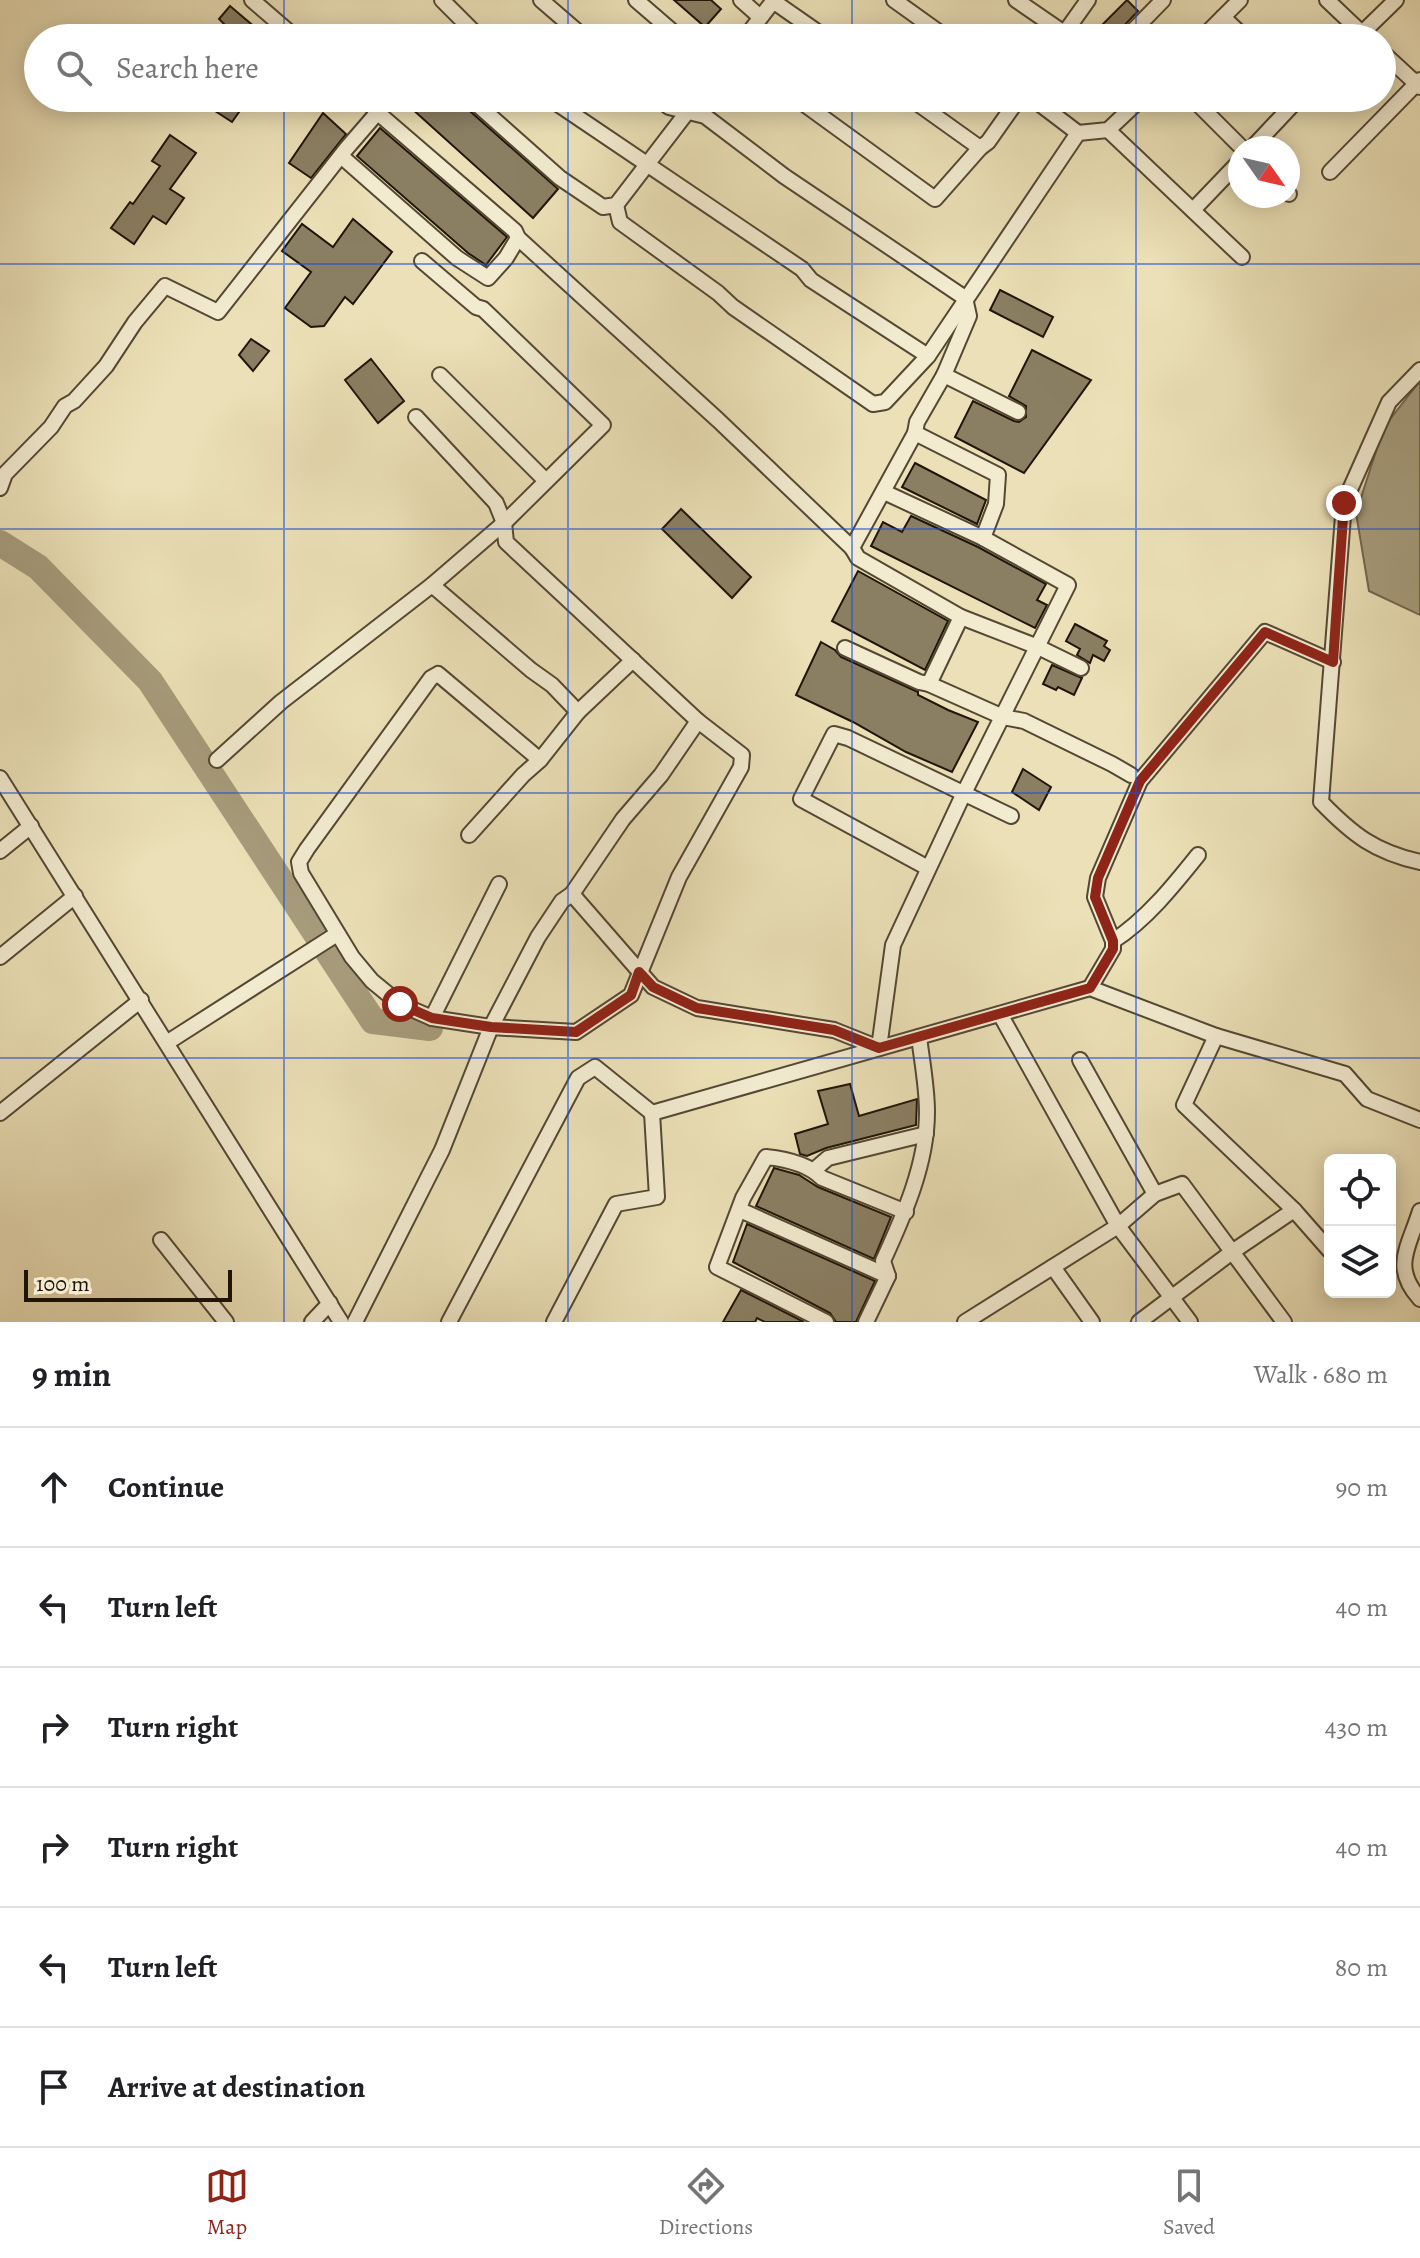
<!DOCTYPE html>
<html lang="en">
<head>
<meta charset="utf-8">
<style>
  :root { --surface:#fff; --page:#f6f6f6; --text:#202124; --muted:#757577; --line:#e0e0e0; --accent:#8f2418 }
  body { margin:0; font-family:Alegreya,serif; background:var(--page); color:var(--text) }
  .controls { position:absolute; right:24px; bottom:24px; display:grid; overflow:hidden; border-radius:12px; box-shadow:0 4px 20px #0003 }
  .controls button { width:72px; height:72px; display:grid; place-items:center; padding:0; border:0; border-bottom:2px solid var(--line); background:var(--surface); color:var(--text); font:40px sans-serif }
  .compass { position:absolute; left:1228px; top:136px; width:72px; height:72px; border-radius:50%; background:var(--surface); box-shadow:0 4px 20px #0003; rotate:124deg }
  .scale { position:absolute; left:24px; bottom:20px; width:208px; box-sizing:border-box; padding-left:8px; border:4px solid #211507; border-top:0; font-size:22px; line-height:28px; white-space:nowrap; color:#211507; -webkit-text-stroke:6px #f2ebd0; paint-order:stroke }
  .stop { position:absolute; width:24px; height:24px; margin:-18px; border:6px solid #8f2418; border-radius:50%; background:#fff }
  .stop.end { background:#8f2418; border-color:#fff; box-shadow:0 2px 8px #0008 }
  .list { margin:0; padding:0; list-style:none }
  h2 { display:flex; justify-content:space-between; align-items:center; height:104px; margin:0; padding:0 32px; font-size:34px }
  h2 small { font-size:26px; font-weight:400; color:var(--muted) }
  .list li { display:grid; grid-template-columns:52px 1fr auto; gap:24px; align-items:center; box-sizing:border-box; height:120px; padding:0 32px; border-top:2px solid var(--line) }
  .list b { display:block; font-size:30px; white-space:nowrap }
  .list em { font-size:26px; font-style:normal; color:var(--muted) }
  .icon { flex:none; width:44px; height:44px; fill:none; stroke:currentColor; stroke-width:2; stroke-linecap:round; stroke-linejoin:round }
  .map { position:relative; flex:none; width:1420px; height:1322px; overflow:hidden }
  .search { position:absolute; background:var(--surface); box-shadow:0 4px 20px #0003; left:24px; right:24px; top:24px; height:88px; display:flex; align-items:center; gap:20px; box-sizing:border-box; padding:0 28px; border-radius:44px; color:var(--muted); font-size:30px }
  .sheet { height:824px; background:var(--surface) }
  nav { display:flex; justify-content:space-around; align-items:center; box-sizing:border-box; height:112px; border-top:2px solid var(--line); background:var(--surface); font-size:22px; color:var(--muted) }
  nav a { display:grid; justify-items:center; gap:4px }
  nav .on { color:var(--accent) }
  .map>svg:first-child { display:block }
  .water { fill:#a69b7b; stroke:#71654d; stroke-width:2 }
  .lines { fill:none; stroke-linecap:round; stroke-linejoin:round }
  .river { stroke:#a69b7b; stroke-width:26 }
  .building { fill:#8a7f63; stroke:#211507; stroke-width:2 }
  .minor-casing { stroke:#544833; stroke-width:18 }
  .minor { stroke:#f2ebd0; stroke-width:14 }
  .route { stroke:#8f2418; stroke-width:10 }
  .grid { fill:none; stroke:#1d4ed8; stroke-width:2; stroke-opacity:0.55 }
</style>
</head>
<body>
<div class="map">
<svg width="1420" height="1322" viewBox="0 0 1420 1322">
  <rect width="100%" height="100%" fill="#ebe0b7"/>
  <filter id="stains"><feTurbulence type="fractalNoise" baseFrequency=".0025" numOctaves="4"/><feColorMatrix values="0 0 0 0 .2 0 0 0 0 .09 0 0 0 0 .02 0 0 0 .5 -.17"/></filter>
  <radialGradient id="worn" r=".72"><stop offset=".6" stop-color="#630" stop-opacity="0"/><stop offset="1" stop-color="#630" stop-opacity=".3"/></radialGradient>
  <polygon class="water" points="1420,381 1420,615 1369,591 1356,513 1384,427"/>
  <g class="lines">
    <polyline class="river" points="0,543 38,567 150,681 373,1021 430,1028"/>
  </g>
  <g class="building">
    <polygon points="674,0 711,0 721,9 705,27"/>
    <polygon points="1127,0 1138,11 1119,31 1116,38 1089,38"/>
    <polygon points="230,6 257,29 250,38 238,38 219,19"/>
    <polygon points="195,98 249,98 232,122"/>
    <polygon points="400,98 460,98 463,105 558,189 533,218"/>
    <polygon points="323,113 346,134 311,178 289,163"/>
    <polygon points="380,128 507,237 486,265 468,253 357,156"/>
    <polygon points="170,135 196,153 170,189 184,198 166,224 153,216 134,244 111,228 130,202 133,204 160,166 152,161"/>
    <polygon points="353,219 392,252 353,304 345,297 324,326 311,327 285,308 311,272 282,251 302,224 333,247"/>
    <polygon points="1000,290 1053,317 1043,337 990,310"/>
    <polygon points="251,339 269,351 253,371 239,355"/>
    <polygon points="1032,350 1091,380 1024,473 955,437 973,401 1014,421 1019,422 1026,417 1026,406 1009,396"/>
    <polygon points="371,359 404,401 378,423 345,380"/>
    <polygon points="915,463 986,500 977,524 902,487"/>
    <polygon points="681,509 751,577 732,598 662,529"/>
    <polygon points="911,516 978,547 1046,584 1037,600 1047,605 1035,628 871,546 883,522 902,532"/>
    <polygon points="858,571 948,621 925,670 832,621"/>
    <polygon points="1075,624 1107,641 1104,646 1110,650 1104,661 1093,655 1090,663 1077,655 1080,649 1066,641"/>
    <polygon points="821,642 835,650 841,657 918,692 918,695 948,710 978,722 952,772 906,752 853,722 796,695"/>
    <polygon points="1052,665 1082,678 1074,695 1058,687 1056,690 1043,684"/>
    <polygon points="1023,769 1051,787 1039,810 1012,792"/>
    <polygon points="850,1084 859,1116 917,1099 916,1125 826,1148 807,1156 800,1154 795,1134 828,1124 818,1091"/>
    <polygon points="774,1168 799,1175 818,1187 891,1217 874,1259 756,1206"/>
    <polygon points="747,1224 875,1281 856,1322 836,1322 830,1313 733,1262"/>
    <polygon points="741,1290 804,1322 765,1322 757,1318 755,1322 723,1322"/>
  </g>
  <g class="lines">
    <defs>
      <g id="minor">
        <polyline points="252,0 296,38"/>
        <polyline points="442,0 480,38"/>
        <polyline points="541,0 585,38"/>
        <polyline points="636,0 680,38"/>
        <polyline points="741,0 759,16"/>
        <polyline points="894,0 947,38"/>
        <polyline points="1016,0 1064,33"/>
        <polyline points="1327,0 1367,38"/>
        <polyline points="773,1 826,38"/>
        <polyline points="1223,17 1245,38"/>
        <polyline points="745,38 774,0"/>
        <polyline points="1061,38 1088,0"/>
        <polyline points="1126,38 1163,0"/>
        <polyline points="1202,38 1240,0"/>
        <polyline points="1357,38 1396,0"/>
        <polyline points="1382,52 1420,87"/>
        <polyline points="365,98 378,113 515,231 518,238 718,420 852,548 858,558 961,617 1038,647 1081,668"/>
        <polyline points="470,98 560,178 603,207 616,205 698,98"/>
        <polyline points="549,98 802,269 811,280 928,356 1078,133 1032,98"/>
        <polyline points="658,98 669,107 705,116 784,176 965,298 969,316 944,375 917,422 915,433 852,548"/>
        <polyline points="796,98 935,199 980,148 988,142 1019,98"/>
        <polyline points="910,98 980,148"/>
        <polyline points="1192,98 1242,148"/>
        <polyline points="1108,130 1242,257"/>
        <polyline points="1078,133 1108,130 1142,98"/>
        <polyline points="1252,148 1299,98"/>
        <polyline points="341,156 457,258 488,278 506,258 518,238"/>
        <polyline points="1330,172 1420,80"/>
        <polyline points="1288,193 1289,194"/>
        <polyline points="616,205 620,222 718,293 733,307 873,404 885,402 928,356"/>
        <polyline points="1193,210 1240,161"/>
        <path d="M1420,370L1389,402L1344,503L1321,802C1353,835 1375,852 1420,862"/>
        <polyline points="440,375 545,480"/>
        <polyline points="944,375 1018,412"/>
        <polyline points="416,417 496,503 504,523 506,542 698,721 742,755 741,767 679,877 631,995 576,1032 491,1027 432,1018 400,1004 372,981 352,957 301,873 299,862 307,849 431,678 438,674 540,760 523,775 469,835"/>
        <polyline points="915,433 998,475 996,504 983,538"/>
        <polyline points="0,488 5,474 51,427 65,406 74,401 106,366 135,322 165,286 218,312 346,149 390,98"/>
        <polyline points="432,585 531,670 552,685 578,712"/>
        <polyline points="845,648 919,682 929,684 1003,717 1024,721 1112,764 1131,775"/>
        <polyline points="929,684 961,617"/>
        <polyline points="217,760 281,702 432,585 504,523 603,425 483,309 476,307 422,261"/>
        <polyline points="540,760 578,712 633,660"/>
        <polyline points="0,778 341,1322"/>
        <polyline points="0,851 31,826"/>
        <polyline points="928,868 801,799 834,734 848,738 1011,816"/>
        <polyline points="572,894 653,987 697,1008 834,1030 879,1048 893,945 963,795 1068,585 983,538 884,492"/>
        <path d="M1113,941C1146,920 1174,885 1198,855"/>
        <polyline points="0,957 75,896"/>
        <polyline points="1090,988 1113,949 1113,941 1095,897 1098,878 1140,781 1265,632 1333,662"/>
        <polyline points="1000,1014 1118,1226 1190,1322"/>
        <polyline points="432,1018 499,884"/>
        <polyline points="1216,1036 1184,1105 1294,1210 1330,1251"/>
        <polyline points="168,1042 337,934"/>
        <polyline points="1080,1060 1155,1194"/>
        <polyline points="0,1113 141,1000"/>
        <polyline points="814,1170 828,1158 926,1134"/>
        <polyline points="740,1210 888,1276"/>
        <path d="M1420,1211C1409,1247 1391,1267 1420,1299"/>
        <polyline points="161,1240 226,1322"/>
        <polyline points="1053,1267 1092,1322"/>
        <polyline points="312,1322 330,1303"/>
        <polyline points="355,1322 442,1150 491,1027 538,937 562,901 572,894 623,819 661,775 698,721"/>
        <polyline points="449,1322 578,1078 595,1067 652,1113"/>
        <polyline points="554,1322 616,1204 657,1197 652,1113 1090,988 1216,1036 1345,1074 1367,1099 1420,1120"/>
        <path d="M826,1322L717,1267L743,1198L766,1157C786,1159 808,1164 822,1178L906,1212"/>
        <path d="M866,1322L888,1276L883,1261C904,1215 927,1164 927,1112C927,1087 922,1061 919,1037"/>
        <polyline points="965,1322 1118,1226 1155,1194 1182,1184 1284,1322"/>
        <polyline points="1139,1322 1232,1252 1294,1210"/>
      </g>
    </defs>
    <use href="#minor" class="minor-casing"/>
    <use href="#minor" class="minor"/>
  </g>
  <g class="lines">
    <polyline class="route" points="400,1004 432,1018 491,1027 576,1032 631,995 639,972 653,987 697,1008 834,1030 879,1048 1090,988 1113,949 1113,941 1095,897 1098,878 1140,781 1265,632 1333,662 1344,503"/>
  </g>
  <path class="grid" d="M284,0V38M568,0V38M852,0V38M1136,0V38M284,98V1322M568,98V1322M852,98V1322M1136,98V1322M0,264H1420M0,529H1420M0,793H1420M0,1058H1420"/>
  <rect width="100%" height="100%" filter="url(#stains)"/>
  <rect width="100%" height="100%" fill="url(#worn)"/>
</svg>
<div class="controls">
<button><svg class="icon" aria-label="locate" viewBox="0 0 24 24"><circle cx="12" cy="12" r="6"/><path d="M12 2v4M12 18v4M2 12h4M18 12h4"/></svg></button>
<button><svg class="icon" aria-label="layers" viewBox="0 0 24 24"><path d="M12 4l9 5-9 5-9-5zM3 14l9 5 9-5"/></svg></button>
</div>
<svg class="compass" viewBox="-18 -18 36 36"><path d="M0-13l5 13h-10z" fill="#e53935"/><path d="M0 13l5-13h-10z" fill="#757577"/></svg>
<div class="scale">100 m</div>
<div class="stop" style="left:400px;top:1004px"></div>
<div class="stop end" style="left:1344px;top:503px"></div>
<div class="search"><svg class="icon" aria-label="search" viewBox="0 0 24 24"><circle cx="10" cy="10" r="6"/><path d="M15 15l6 6"/></svg>Search here</div>
</div>
<section class="sheet">
<h2>9 min<small>Walk · 680 m</small></h2>
<ul class="list">
<li><svg class="icon" aria-label="ahead" viewBox="0 0 24 24"><path d="M12 20V5M6 11l6-6 6 6"/></svg><div><b>Continue</b></div><em>90 m</em></li>
<li><svg class="icon" aria-label="left" viewBox="0 0 24 24"><path d="M17 20v-9H6M10 6l-5 5 5 5"/></svg><div><b>Turn left</b></div><em>40 m</em></li>
<li><svg class="icon" aria-label="right" viewBox="0 0 24 24"><path d="M7 20v-9h11M14 6l5 5-5 5"/></svg><div><b>Turn right</b></div><em>430 m</em></li>
<li><svg class="icon" aria-label="right" viewBox="0 0 24 24"><path d="M7 20v-9h11M14 6l5 5-5 5"/></svg><div><b>Turn right</b></div><em>40 m</em></li>
<li><svg class="icon" aria-label="left" viewBox="0 0 24 24"><path d="M17 20v-9H6M10 6l-5 5 5 5"/></svg><div><b>Turn left</b></div><em>80 m</em></li>
<li><svg class="icon" aria-label="arrive" viewBox="0 0 24 24"><path d="M6 21V4h12l-3 4 3 4H6"/></svg><div><b>Arrive at destination</b></div></li>
</ul>
</section>
<nav>
<a class="on"><svg class="icon" aria-label="map" viewBox="0 0 24 24"><path d="M3 6l6-2 6 2 6-2v14l-6 2-6-2-6 2zM9 4v14M15 6v14"/></svg>Map</a>
<a><svg class="icon" aria-label="directions" viewBox="0 0 24 24"><path d="M12 3l9 9-9 9-9-9zM9 14v-3h6M13 9l2 2-2 2"/></svg>Directions</a>
<a><svg class="icon" aria-label="saved" viewBox="0 0 24 24"><path d="M7 4h10v16l-5-4-5 4z"/></svg>Saved</a>
</nav>
</body>
</html>
